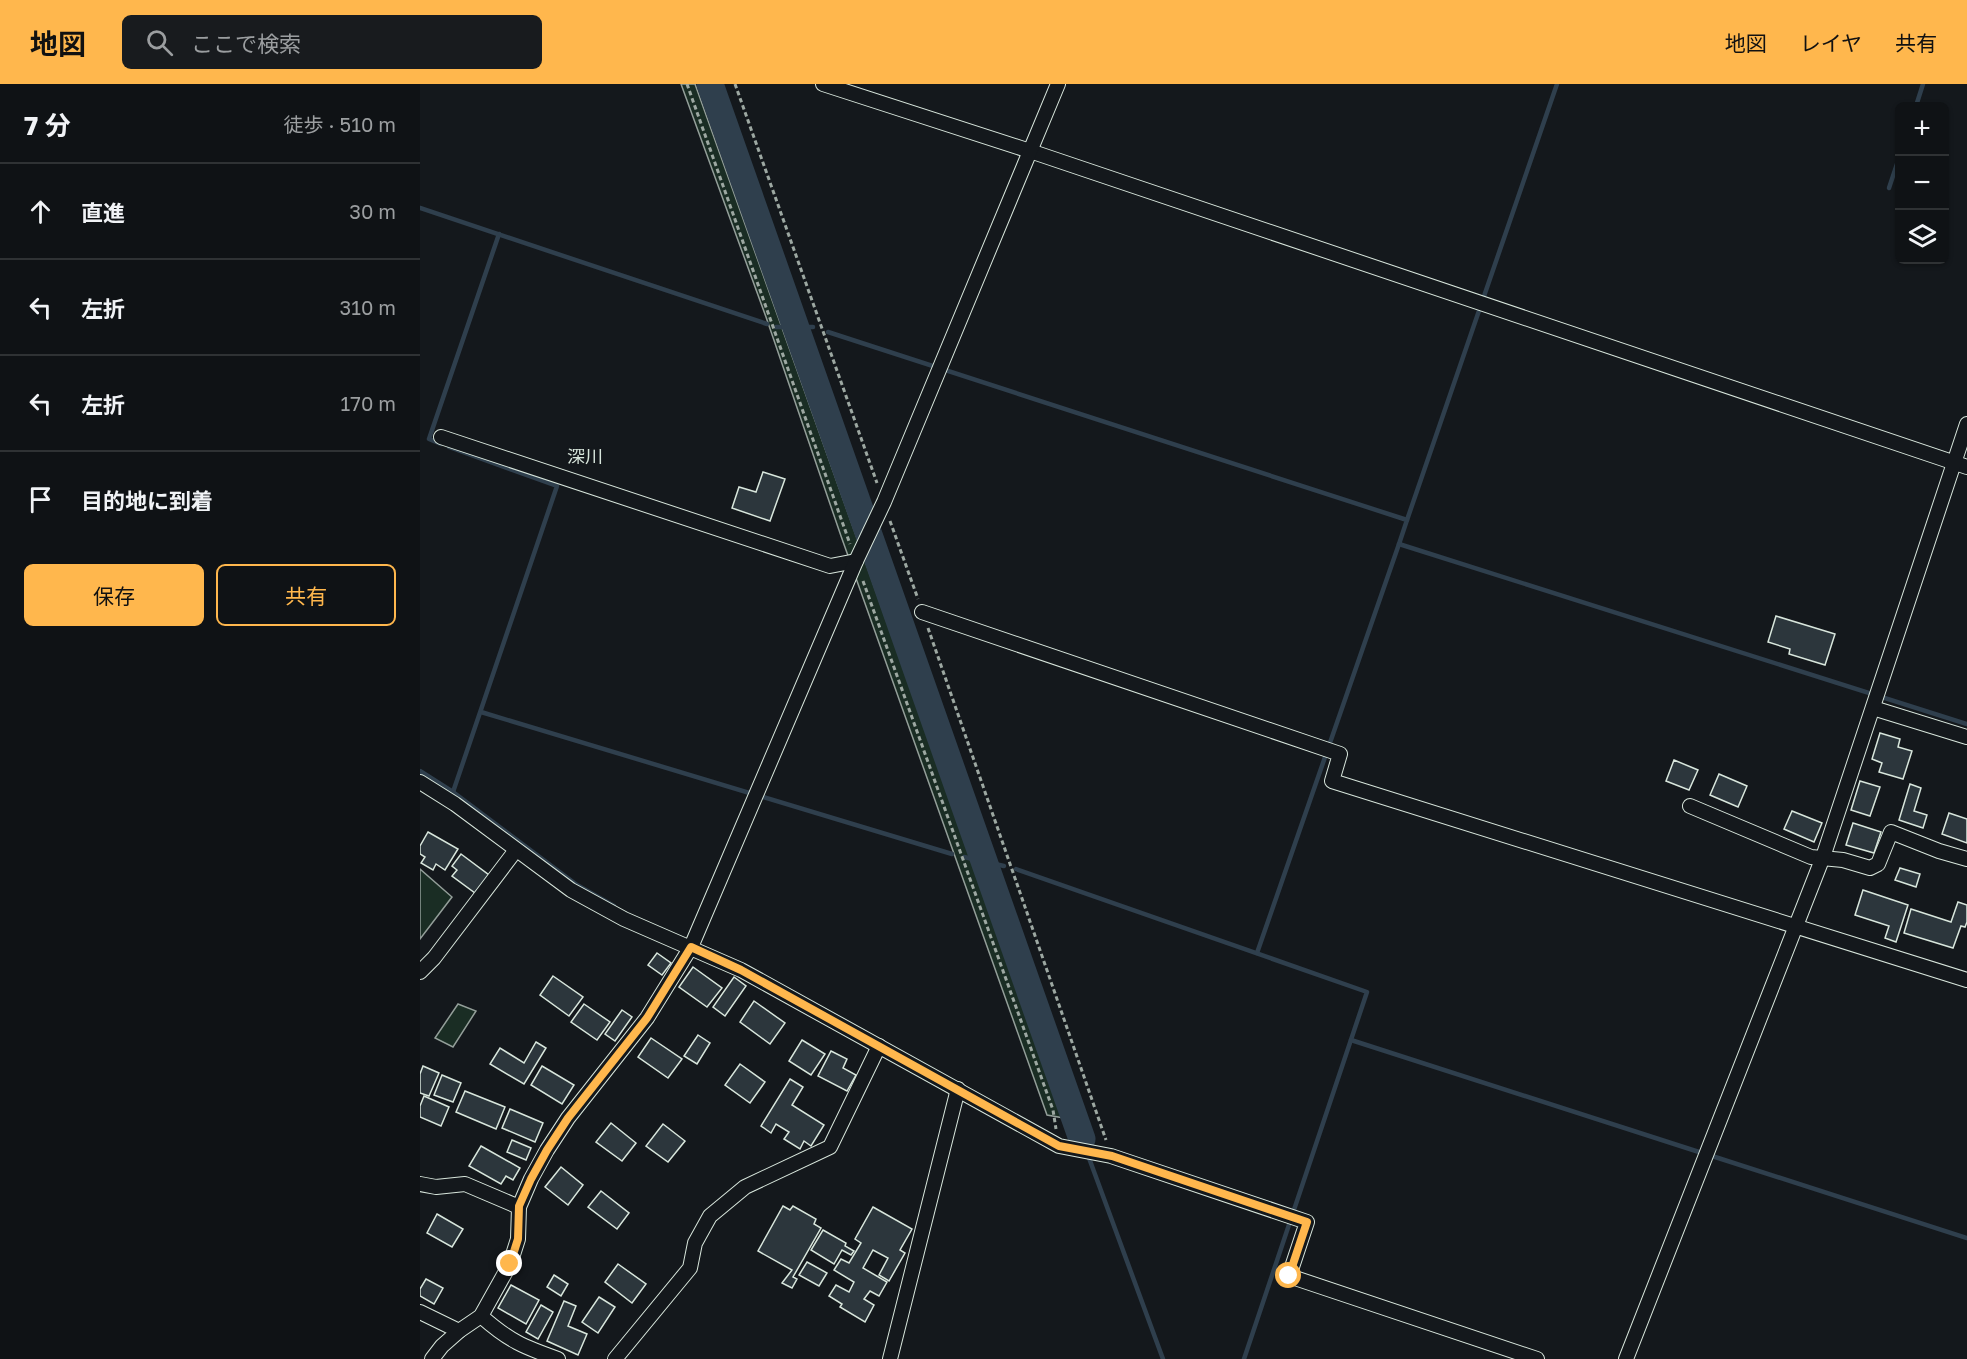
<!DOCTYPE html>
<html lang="ja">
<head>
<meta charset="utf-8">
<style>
  :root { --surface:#0f1215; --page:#181b1e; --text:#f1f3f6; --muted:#9b9ea0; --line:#2f3234; --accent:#ffb74d }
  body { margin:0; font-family:"Golos Text","Noto Sans JP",sans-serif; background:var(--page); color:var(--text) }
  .controls { position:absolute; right:18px; top:18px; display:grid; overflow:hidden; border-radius:9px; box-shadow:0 2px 4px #0004 }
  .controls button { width:54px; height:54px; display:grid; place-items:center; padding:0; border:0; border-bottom:2px solid var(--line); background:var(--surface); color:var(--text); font:30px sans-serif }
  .stop { position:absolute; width:18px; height:18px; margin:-14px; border:4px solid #ffb74d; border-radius:50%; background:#fff }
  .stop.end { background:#ffb74d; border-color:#fff; box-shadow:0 2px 6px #0008 }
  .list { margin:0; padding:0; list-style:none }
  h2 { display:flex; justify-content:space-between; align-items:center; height:78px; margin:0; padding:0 24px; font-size:26px }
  h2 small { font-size:20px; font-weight:400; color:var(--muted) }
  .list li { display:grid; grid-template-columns:39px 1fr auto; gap:18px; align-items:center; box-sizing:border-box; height:96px; padding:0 24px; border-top:2px solid var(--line) }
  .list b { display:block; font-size:22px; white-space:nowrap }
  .list em { font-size:20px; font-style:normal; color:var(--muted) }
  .actions { display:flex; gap:12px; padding:18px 24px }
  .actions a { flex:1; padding:14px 0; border:2px solid var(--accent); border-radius:9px; text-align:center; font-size:21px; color:var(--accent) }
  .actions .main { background:var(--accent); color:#111 }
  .icon { flex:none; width:33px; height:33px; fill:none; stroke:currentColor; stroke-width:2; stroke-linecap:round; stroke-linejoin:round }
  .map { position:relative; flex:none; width:1547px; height:1275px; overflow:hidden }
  header { display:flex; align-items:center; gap:36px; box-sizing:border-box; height:84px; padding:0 30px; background:var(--accent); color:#111 }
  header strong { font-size:28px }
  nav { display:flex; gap:33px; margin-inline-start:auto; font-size:21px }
  .search { width:420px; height:54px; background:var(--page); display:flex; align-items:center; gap:15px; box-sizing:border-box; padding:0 21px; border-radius:9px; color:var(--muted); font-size:22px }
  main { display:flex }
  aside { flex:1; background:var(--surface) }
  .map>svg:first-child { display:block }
  .green { fill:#1a2d24; stroke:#939e99; stroke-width:1.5 }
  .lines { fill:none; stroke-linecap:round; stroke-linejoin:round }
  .stream { stroke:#2f3f4d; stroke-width:4.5 }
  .river { stroke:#2f3f4d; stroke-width:27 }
  .building { fill:#2c363c; stroke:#d8e6dc; stroke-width:1.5 }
  .street-casing { stroke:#d8e6dc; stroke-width:16 }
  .path { stroke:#9da8a2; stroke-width:3; stroke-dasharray:4.5 3; stroke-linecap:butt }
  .street { stroke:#14181c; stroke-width:14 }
  .route { stroke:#ffb74d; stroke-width:8 }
  .labels { text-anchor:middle; stroke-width:4.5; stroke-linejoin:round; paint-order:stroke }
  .neighbourhood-label { font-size:18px; fill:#d8e6dc; stroke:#14181c }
</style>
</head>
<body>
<header>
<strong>地図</strong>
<div class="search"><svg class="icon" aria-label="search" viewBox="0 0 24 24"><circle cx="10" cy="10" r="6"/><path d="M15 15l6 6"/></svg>ここで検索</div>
<nav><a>地図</a><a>レイヤ</a><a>共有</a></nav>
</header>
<main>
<aside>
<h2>7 分<small>徒歩 · 510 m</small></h2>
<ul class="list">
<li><svg class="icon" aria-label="ahead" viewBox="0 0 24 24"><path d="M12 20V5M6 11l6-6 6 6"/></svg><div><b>直進</b></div><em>30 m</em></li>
<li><svg class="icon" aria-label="left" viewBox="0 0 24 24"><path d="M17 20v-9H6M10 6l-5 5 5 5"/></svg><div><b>左折</b></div><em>310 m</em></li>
<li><svg class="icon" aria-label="left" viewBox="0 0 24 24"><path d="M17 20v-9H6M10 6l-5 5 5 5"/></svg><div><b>左折</b></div><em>170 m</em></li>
<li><svg class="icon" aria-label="arrive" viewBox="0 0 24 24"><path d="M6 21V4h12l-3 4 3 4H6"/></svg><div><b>目的地に到着</b></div></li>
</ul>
<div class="actions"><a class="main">保存</a><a>共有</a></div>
</aside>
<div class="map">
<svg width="1547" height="1275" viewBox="0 0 1547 1275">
  <rect width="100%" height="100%" fill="#14181c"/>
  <g class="green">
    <polygon points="261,0 275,0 644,1034 627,1031 421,452 346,233"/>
    <polygon points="0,785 32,813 0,855"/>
    <polygon points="38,920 56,927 33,963 15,954"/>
  </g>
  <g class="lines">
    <g class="stream">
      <polyline points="1496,22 1503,0"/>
      <polyline points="1469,104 1480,71"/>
      <polyline points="0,124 347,240"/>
      <polyline points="356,243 393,243"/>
      <polyline points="408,248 987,436 979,460 1547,640"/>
      <polyline points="21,360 9,355 79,150"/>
      <polyline points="29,363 137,402 33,708"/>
      <polyline points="987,436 1137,0"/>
      <polyline points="61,628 532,770"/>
      <polyline points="0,687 33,708 157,801 194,822"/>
      <polyline points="544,773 584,782"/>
      <polyline points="596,785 947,908 824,1275"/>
      <polyline points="837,869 979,460"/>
      <polyline points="931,956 1279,1068"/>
      <polyline points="662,1055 743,1275"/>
      <polyline points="1292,1072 1547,1154"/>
    </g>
    <polyline class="river" points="290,0 662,1055"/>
  </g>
  <g class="building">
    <polygon points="343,388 365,395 350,437 312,424 319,403 336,408"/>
    <polygon points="1356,532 1415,550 1405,581 1369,570 1370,565 1348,558"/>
    <polygon points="1460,649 1480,655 1478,663 1492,667 1483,695 1459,688 1462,679 1452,675"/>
    <polygon points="1254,676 1278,686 1269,706 1246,697"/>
    <polygon points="1299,690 1327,702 1318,723 1290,711"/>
    <polygon points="1440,697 1460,703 1450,732 1431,726"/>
    <polygon points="1490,700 1501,704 1494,727 1507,731 1503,744 1479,736"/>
    <polygon points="1372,727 1402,739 1394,758 1364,745"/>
    <polygon points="1529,729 1547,735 1547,759 1522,750"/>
    <polygon points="1433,739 1461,748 1454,769 1426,761"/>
    <polygon points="8,748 38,765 25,786 16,780 13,786 1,779 5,773 0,770 0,762"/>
    <polygon points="41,770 69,791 55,809 32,792 37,786 32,782"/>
    <polygon points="1480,784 1500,790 1496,803 1475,796"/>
    <polygon points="1443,806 1488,821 1476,858 1465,854 1469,842 1435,831"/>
    <polygon points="1538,818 1547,821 1547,838 1545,843 1541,842 1533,864 1484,849 1491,825 1531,838"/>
    <polygon points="237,869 251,879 242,891 228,881"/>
    <polygon points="273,883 302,904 287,923 259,903"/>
    <polygon points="133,892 163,913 149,932 120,911"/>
    <polygon points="314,893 326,902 305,932 293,923"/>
    <polygon points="334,917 365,939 350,960 320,938"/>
    <polygon points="164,920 190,938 177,956 151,938"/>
    <polygon points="202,926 212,933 195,957 185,950"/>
    <polygon points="278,951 290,959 277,980 264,972"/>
    <polygon points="231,954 262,975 248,994 218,973"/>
    <polygon points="382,956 405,970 391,991 369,977"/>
    <polygon points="116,958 126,964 104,1000 70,980 80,964 104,979"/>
    <polygon points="411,967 427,975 423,984 436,991 427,1007 398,992"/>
    <polygon points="320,980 345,998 330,1019 305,1001"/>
    <polygon points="3,982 19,989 9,1012 0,1009 0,990"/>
    <polygon points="122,982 154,1001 142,1020 111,1001"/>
    <polygon points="22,991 41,999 33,1018 14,1011"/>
    <polygon points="370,995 383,1003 372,1021 404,1041 391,1062 384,1057 380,1065 364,1055 369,1048 356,1040 351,1049 341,1042"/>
    <polygon points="45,1007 85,1023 76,1045 36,1028"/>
    <polygon points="4,1012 29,1023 21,1042 0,1033 0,1022"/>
    <polygon points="90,1025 123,1039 115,1058 82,1044"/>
    <polygon points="191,1039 216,1059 202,1077 176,1058"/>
    <polygon points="243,1040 265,1057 248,1078 226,1062"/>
    <polygon points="92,1056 111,1064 106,1076 87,1068"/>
    <polygon points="61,1062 100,1084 93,1096 86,1092 81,1100 49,1082"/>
    <polygon points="141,1083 163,1101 148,1121 125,1103"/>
    <polygon points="181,1107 209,1129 197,1145 168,1123"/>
    <polygon points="363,1122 370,1126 373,1122 396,1135 394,1140 401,1144 373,1193 377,1195 372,1204 362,1199 372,1186 338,1167"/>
    <polygon points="453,1123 492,1145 480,1166 485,1169 469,1197 459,1191 468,1174 453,1166 443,1184 467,1198 459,1212 450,1207 444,1215 454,1221 445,1238 420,1223 422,1220 409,1212 416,1201 429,1208 434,1198 414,1186 421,1175 429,1179 441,1159 435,1155"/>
    <polygon points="17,1130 43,1145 32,1163 7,1149"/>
    <polygon points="403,1146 426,1159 425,1162 434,1167 431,1171 422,1166 414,1180 391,1166"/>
    <polygon points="387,1178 407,1189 399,1202 379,1191"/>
    <polygon points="198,1180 226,1200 212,1219 185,1198"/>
    <polygon points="134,1191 148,1200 141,1212 127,1203"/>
    <polygon points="6,1195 23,1204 14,1220 0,1212 0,1205"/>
    <polygon points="91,1201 119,1216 106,1240 78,1224"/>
    <polygon points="179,1213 195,1223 178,1249 162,1238"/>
    <polygon points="144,1217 156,1222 148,1242 167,1250 158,1271 127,1257"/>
    <polygon points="121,1221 133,1228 118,1255 106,1248"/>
  </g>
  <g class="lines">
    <defs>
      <g id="street">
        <polyline points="403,0 610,67 1547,383"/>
        <polyline points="21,353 410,482 436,477"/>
        <polyline points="502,528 920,670 912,697 1547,896"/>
        <polyline points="1453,624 1547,653"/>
        <polyline points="0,698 35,720 151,806 204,835 321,886 639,1062 691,1072 887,1138 869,1192 1117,1275"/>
        <polyline points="1270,722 1391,773 1423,776 1450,784 1458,780 1471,748 1519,767 1547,775"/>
        <polyline points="0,888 14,874 96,766"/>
        <polyline points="0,1100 16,1103 45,1100 99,1123"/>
        <polyline points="0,1228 39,1247"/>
        <path d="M61,1232C89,1257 104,1263 138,1275"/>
        <polyline points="12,1275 22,1262 39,1247 61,1232 90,1180 98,1155 99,1123 111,1095 127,1066 148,1034 227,934 271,863 436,477 464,418 638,0"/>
        <polyline points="195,1275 270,1184 275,1159 290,1132 325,1103 410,1063 459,962"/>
        <polyline points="470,1275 538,1005"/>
        <polyline points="1206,1275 1403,773 1547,340"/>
      </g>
    </defs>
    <use href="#street" class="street-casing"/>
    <g class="path">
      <polyline points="267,0 430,460"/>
      <polyline points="315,0 457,399"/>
      <polyline points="470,437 498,515"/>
      <polyline points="443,497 633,1026 636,1045"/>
      <polyline points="508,544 686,1056"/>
    </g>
    <use href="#street" class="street"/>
  </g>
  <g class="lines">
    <polyline class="route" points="90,1180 98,1155 99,1122 111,1095 127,1066 148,1034 227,934 271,863 321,886 639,1062 692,1072 887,1138 869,1192"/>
  </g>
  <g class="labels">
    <g class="neighbourhood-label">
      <text x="165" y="379">深川</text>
    </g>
  </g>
</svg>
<div class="controls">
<button>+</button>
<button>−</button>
<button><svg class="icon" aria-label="layers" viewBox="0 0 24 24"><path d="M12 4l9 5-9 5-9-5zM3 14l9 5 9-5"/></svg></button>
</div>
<div class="stop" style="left:869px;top:1192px"></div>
<div class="stop end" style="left:90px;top:1180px"></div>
</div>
</main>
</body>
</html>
